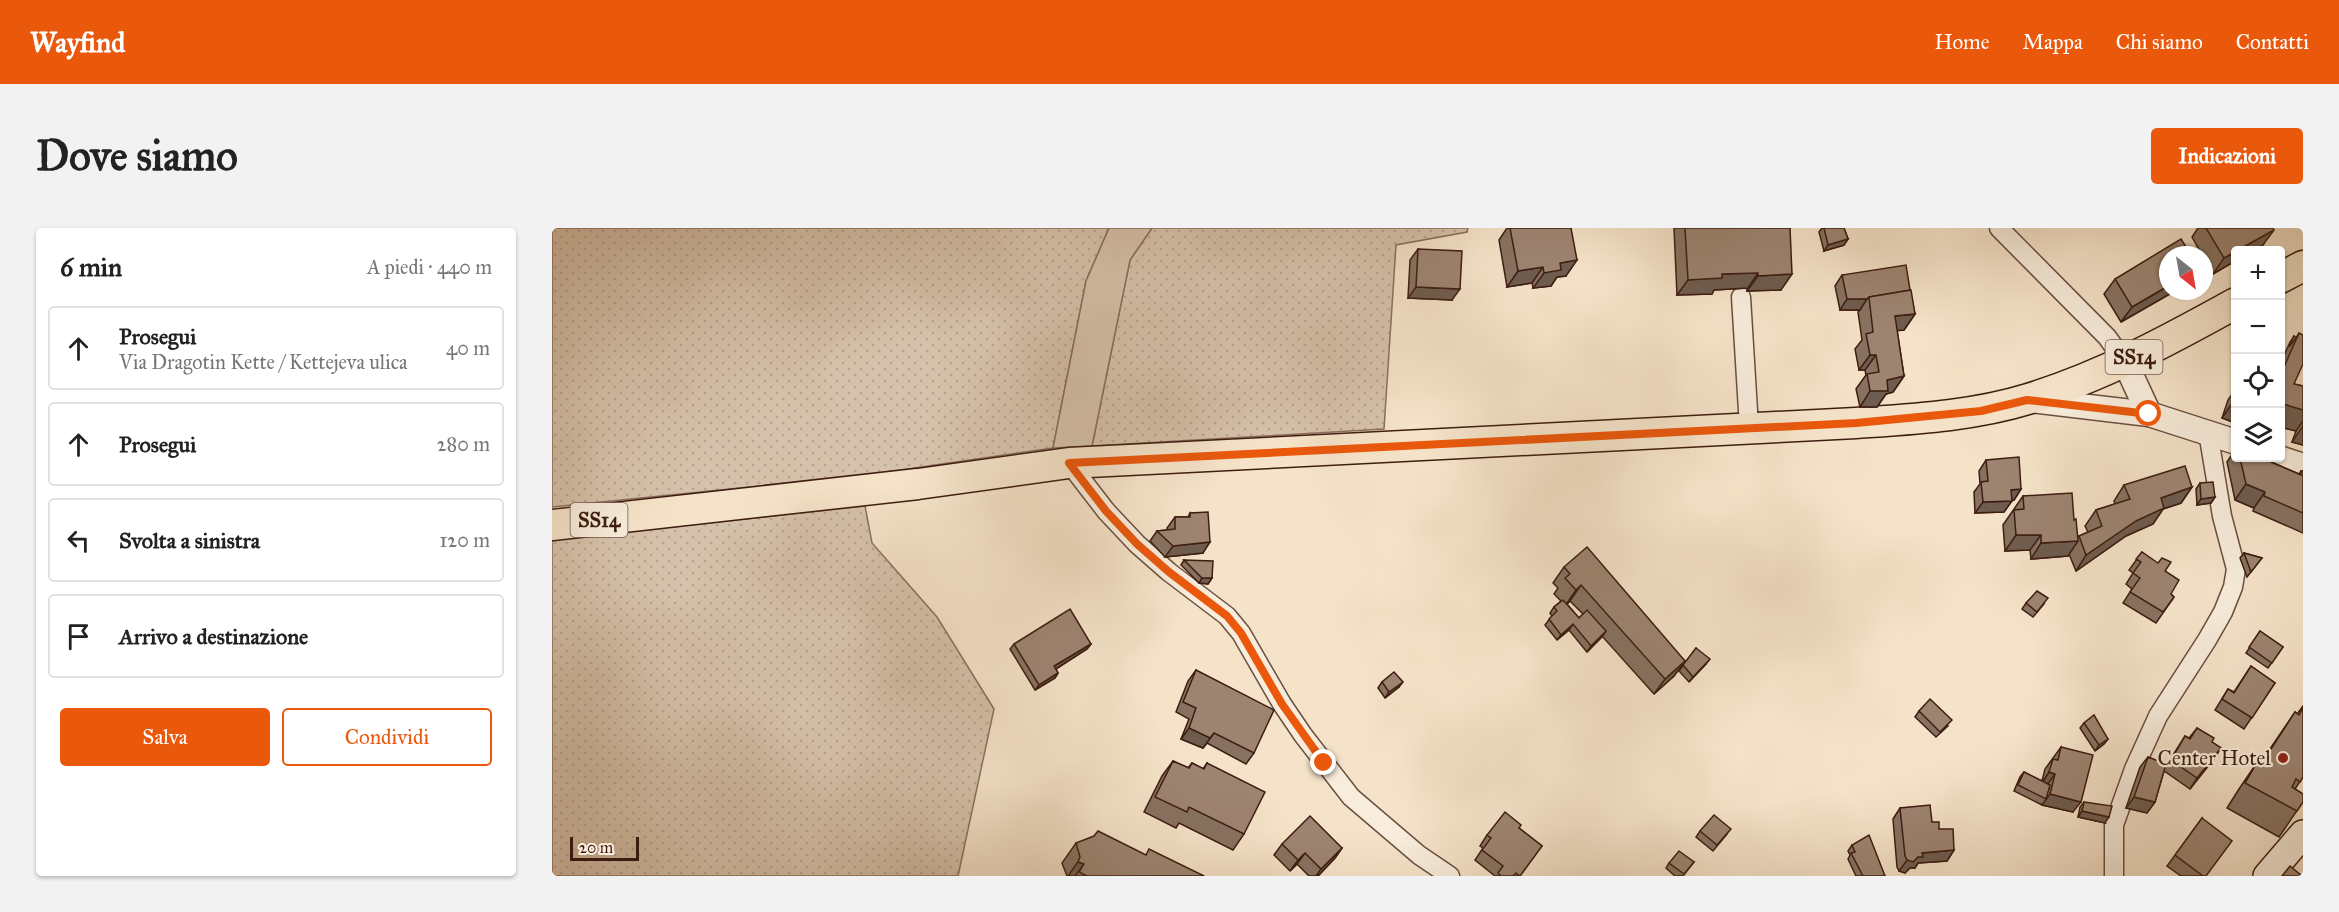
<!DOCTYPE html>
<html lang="it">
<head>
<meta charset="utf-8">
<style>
  :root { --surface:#fff; --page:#f2f2f2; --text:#222; --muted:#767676; --line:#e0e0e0; --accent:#ea580c }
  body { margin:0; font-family:"IM FELL Great Primer",serif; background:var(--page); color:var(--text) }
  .controls { position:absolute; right:18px; top:18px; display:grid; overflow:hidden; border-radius:6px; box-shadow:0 2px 4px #0004 }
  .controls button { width:54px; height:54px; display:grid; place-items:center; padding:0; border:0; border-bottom:2px solid var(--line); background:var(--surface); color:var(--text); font:30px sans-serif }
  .compass { position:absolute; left:1607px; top:18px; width:54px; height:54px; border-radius:50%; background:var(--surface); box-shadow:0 2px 4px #0004; rotate:149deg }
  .scale { position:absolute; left:18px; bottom:15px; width:69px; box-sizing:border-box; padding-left:6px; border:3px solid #3d1d11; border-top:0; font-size:16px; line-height:21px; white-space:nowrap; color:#3d1d11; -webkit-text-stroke:4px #f8eddc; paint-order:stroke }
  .stop { position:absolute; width:18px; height:18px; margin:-14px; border:4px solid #ea580c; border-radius:50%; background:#fff }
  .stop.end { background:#ea580c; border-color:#fff; box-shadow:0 2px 6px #0008 }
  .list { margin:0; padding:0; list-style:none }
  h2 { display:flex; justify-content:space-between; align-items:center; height:78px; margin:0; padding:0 24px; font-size:26px }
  h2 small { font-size:20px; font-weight:400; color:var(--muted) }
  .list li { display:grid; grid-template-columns:39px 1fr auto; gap:18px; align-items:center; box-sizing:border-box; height:84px; margin:0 12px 12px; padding:0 12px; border:2px solid var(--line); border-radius:6px }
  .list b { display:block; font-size:22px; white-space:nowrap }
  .list p { margin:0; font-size:20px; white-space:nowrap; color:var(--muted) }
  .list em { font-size:20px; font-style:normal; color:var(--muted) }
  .actions { display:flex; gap:12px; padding:18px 24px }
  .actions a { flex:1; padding:14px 0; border:2px solid var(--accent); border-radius:6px; text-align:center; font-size:21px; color:var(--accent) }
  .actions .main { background:var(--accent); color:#fff }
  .icon { flex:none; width:33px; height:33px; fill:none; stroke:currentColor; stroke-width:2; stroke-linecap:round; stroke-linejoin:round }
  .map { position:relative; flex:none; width:1751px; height:648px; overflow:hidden; border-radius:6px }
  header { display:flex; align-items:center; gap:36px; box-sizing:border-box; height:84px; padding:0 30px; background:var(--accent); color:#fff }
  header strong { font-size:28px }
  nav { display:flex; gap:33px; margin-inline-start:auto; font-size:21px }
  .intro { display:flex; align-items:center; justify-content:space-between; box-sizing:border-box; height:144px; padding:0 36px }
  h1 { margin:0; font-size:42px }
  .button { padding:15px 27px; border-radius:6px; background:var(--accent); color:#fff; font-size:21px; font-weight:700 }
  main { display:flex; gap:36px; padding:0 36px }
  aside { flex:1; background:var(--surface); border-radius:6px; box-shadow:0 2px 4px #0004 }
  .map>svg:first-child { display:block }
  .grass { fill:url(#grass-dots); stroke:#8a6f5e; stroke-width:1.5 }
  .green { fill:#d6c1aa; stroke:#8a6f5e; stroke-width:1.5 }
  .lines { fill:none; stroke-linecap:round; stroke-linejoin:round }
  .minor-casing { stroke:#6b4e3f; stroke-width:21 }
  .tertiary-casing { stroke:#6b4e3f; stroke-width:27 }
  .secondary-casing { stroke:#3d1d11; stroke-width:30 }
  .primary-casing { stroke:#3d1d11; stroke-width:33 }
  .minor { stroke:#f8eddc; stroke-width:18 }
  .tertiary { stroke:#f8eddc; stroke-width:24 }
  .secondary { stroke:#f8eddc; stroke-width:27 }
  .primary { stroke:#f5e3c9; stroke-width:30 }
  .wall { fill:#877261; stroke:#3d1d11; stroke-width:1.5; fill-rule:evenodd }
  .shaded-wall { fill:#6e5c4f; stroke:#3d1d11; stroke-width:1.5 }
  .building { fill:#9d8471; stroke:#3d1d11; stroke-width:1.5 }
  .route { stroke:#ea580c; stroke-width:8 }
  .poi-dot { fill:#8f2418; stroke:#f8eddc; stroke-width:2 }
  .labels { text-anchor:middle; stroke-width:4.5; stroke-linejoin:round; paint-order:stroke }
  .shield { fill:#f8eddc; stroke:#755b4e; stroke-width:1.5 }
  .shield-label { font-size:20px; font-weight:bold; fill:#3d1d11 }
  .poi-label { font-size:21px; fill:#3d1d11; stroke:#f8eddc; text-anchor:end }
</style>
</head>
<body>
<header>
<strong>Wayfind</strong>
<nav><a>Home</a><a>Mappa</a><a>Chi siamo</a><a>Contatti</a></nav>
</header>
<div class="intro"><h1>Dove siamo</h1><a class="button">Indicazioni</a></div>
<main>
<aside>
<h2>6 min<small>A piedi · 440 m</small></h2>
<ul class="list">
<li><svg class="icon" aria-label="ahead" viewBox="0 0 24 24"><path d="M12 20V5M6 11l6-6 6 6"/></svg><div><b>Prosegui</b><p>Via Dragotin Kette / Kettejeva ulica</p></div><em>40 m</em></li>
<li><svg class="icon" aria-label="ahead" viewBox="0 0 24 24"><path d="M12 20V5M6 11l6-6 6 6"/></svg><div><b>Prosegui</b></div><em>280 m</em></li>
<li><svg class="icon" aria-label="left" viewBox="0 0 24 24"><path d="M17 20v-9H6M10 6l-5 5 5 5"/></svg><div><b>Svolta a sinistra</b></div><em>120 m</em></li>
<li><svg class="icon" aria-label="arrive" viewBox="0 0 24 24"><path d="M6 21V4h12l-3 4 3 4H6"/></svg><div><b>Arrivo a destinazione</b></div></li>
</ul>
<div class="actions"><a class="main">Salva</a><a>Condividi</a></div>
</aside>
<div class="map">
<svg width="1751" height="648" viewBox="0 0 1751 648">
  <defs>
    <pattern id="grass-dots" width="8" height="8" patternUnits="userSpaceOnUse" patternTransform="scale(1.5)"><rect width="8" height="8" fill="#d6c1aa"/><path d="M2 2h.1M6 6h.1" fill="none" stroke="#b9a591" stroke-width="1.8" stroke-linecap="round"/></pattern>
  </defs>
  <rect width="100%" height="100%" fill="#f5e3c9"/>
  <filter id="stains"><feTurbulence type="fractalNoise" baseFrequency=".00333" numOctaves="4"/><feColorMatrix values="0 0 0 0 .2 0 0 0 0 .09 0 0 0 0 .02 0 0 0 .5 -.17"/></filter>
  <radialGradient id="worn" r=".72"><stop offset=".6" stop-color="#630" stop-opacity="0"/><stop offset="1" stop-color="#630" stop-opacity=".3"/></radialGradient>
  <g class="grass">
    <polygon points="0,0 557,0 534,53 501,220 307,248 0,279"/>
    <polygon points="600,0 916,0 915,4 844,17 832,201 540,218 578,32"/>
    <polygon points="313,278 320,315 385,389 442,481 406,648 0,648 0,312"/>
  </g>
  <polygon class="green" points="557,0 600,0 578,32 540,218 501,220 534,53"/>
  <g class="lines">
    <defs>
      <g id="minor">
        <polyline points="1447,0 1555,109 1573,134"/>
        <polyline points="1189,69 1197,199"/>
        <polyline points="517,235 554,283 585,316 617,344 675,388 689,405 730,476 751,507 799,569 867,627 898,648"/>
        <polyline points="1562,648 1562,597 1582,541 1606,488 1655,412 1671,384 1681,359 1684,341 1670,288 1656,204"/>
      </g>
      <g id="tertiary">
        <polyline points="1573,134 1597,186"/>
        <polyline points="1478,172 1597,186 1684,214"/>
        <polyline points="1727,230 1751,238"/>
      </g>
      <polyline id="secondary" points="1715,648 1751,606"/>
      <g id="primary">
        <polyline points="1728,50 1751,38"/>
        <path d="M0,297L366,256L517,235L1304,195C1361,191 1421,188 1476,171C1549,149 1617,112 1684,75"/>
      </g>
    </defs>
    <use href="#minor" class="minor-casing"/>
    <use href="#tertiary" class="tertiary-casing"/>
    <use href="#secondary" class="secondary-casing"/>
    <use href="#primary" class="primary-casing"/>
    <use href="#minor" class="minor"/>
    <use href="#tertiary" class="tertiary"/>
    <use href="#secondary" class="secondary"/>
    <use href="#primary" class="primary"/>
  </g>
  <g class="wall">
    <polygon points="955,0 1019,0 1014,48 1005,49 999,58 981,60 980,55 955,59 947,12"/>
    <polygon points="1122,0 1238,0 1229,62 1195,63 1196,60 1162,62 1160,66 1125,67"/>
    <polygon points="1270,0 1292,0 1296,11 1292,17 1272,23 1267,4"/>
    <polygon points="1646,0 1721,0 1711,17 1683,22 1683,33 1661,46 1652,30 1652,27 1650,27 1640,9"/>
    <polygon points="866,21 900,72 856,70 858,32"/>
    <polygon points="1290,47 1358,62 1363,86 1352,102 1345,102 1352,148 1341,164 1334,166 1325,179 1308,179 1304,161 1314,147 1313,142 1307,142 1303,121 1310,112 1306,84 1308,82 1288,82 1283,58"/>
    <polygon points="1563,51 1616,63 1623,63 1569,94 1552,66"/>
    <polygon points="1747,105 1742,156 1751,158 1751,217 1740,214 1744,203 1728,199 1728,136 1738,114 1742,108 1744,110"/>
    <polygon points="1683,162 1683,195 1670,190 1676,172"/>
    <polygon points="1683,222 1683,230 1710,230 1747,246 1749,243 1751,243 1751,305 1701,283 1702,280 1683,272 1675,234"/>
    <polygon points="1434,232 1469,261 1462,272 1460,272 1452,284 1423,285 1422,264 1428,256 1427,243"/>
    <polygon points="1648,255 1663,269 1659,275 1645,277 1644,261"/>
    <polygon points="1572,257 1640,259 1629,275 1611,281 1601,296 1574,308 1524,343 1517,326 1516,328 1479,331 1478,322 1453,323 1451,297 1471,268 1522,292 1526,309 1536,304 1533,298 1544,282 1563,276 1562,273"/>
    <polygon points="638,285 651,325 613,329 598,313 605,303 615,302 615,300 623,289 636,289"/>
    <polygon points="1590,324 1613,343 1619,366 1622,369 1604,395 1571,375 1580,361 1574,356 1581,345 1577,342"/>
    <polygon points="1692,325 1710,330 1695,349 1688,330"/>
    <polygon points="632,332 660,350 656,356 647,355 629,337"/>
    <path d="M1012,339L1133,433L1122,448L1102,466L1050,408L1035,424L1017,402L1005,412L993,397L1000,388L998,385L1002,379L1009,373L1002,366L1006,360L1001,355ZM1018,373L1031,386L1027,390L1015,376Z"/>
    <polygon points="1474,375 1492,376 1481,389 1470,381"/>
    <polygon points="1708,403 1731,419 1716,440 1694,425"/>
    <polygon points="462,416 539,416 535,421 504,441 506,445 503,450 483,462 458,421"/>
    <polygon points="1144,420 1154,436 1137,454 1127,443"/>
    <polygon points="1699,438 1723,455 1692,501 1663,482 1676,461 1682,464"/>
    <polygon points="644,442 702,525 694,536 655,515 651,520 629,511 637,491 624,484 636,453"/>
    <polygon points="830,454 847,459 833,470 826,460"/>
    <polygon points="1751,478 1751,549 1743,561 1751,574 1727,609 1675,580 1687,561 1704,536 1707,537 1743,484 1745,486"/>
    <polygon points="1367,483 1396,498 1384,509 1363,489"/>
    <polygon points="1532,495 1556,511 1552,516 1543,523 1528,500"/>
    <polygon points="1645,500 1660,514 1669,520 1638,561 1612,543 1603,574 1595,585 1574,580 1588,539 1596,529 1614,538 1633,508 1637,510"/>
    <polygon points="1509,519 1521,584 1490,577 1462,563 1468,549 1472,544 1490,553 1493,541"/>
    <polygon points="621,533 636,540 640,535 651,541 655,535 692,606 681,622 627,595 624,600 592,584 610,548"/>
    <polygon points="1532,574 1553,595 1526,589 1528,579"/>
    <polygon points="1348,580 1380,594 1387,601 1402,622 1395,633 1366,635 1363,640 1358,640 1353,645 1347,643 1345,639 1341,591"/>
    <polygon points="1650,590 1654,648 1629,648 1615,638"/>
    <polygon points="967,600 990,618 968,648 943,648 923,632 931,620 928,618 935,607"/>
    <polygon points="1148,603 1175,606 1161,623 1144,609"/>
    <polygon points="524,615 593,627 652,648 515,648 510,635"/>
    <polygon points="730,616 790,620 783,630 766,648 757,648 745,636 738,643 722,627"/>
    <polygon points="1300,617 1333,648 1304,648 1296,631 1298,627 1296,623"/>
    <polygon points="1142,634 1131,648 1123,648 1114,640 1117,635"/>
  </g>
  <g class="shaded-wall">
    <polygon points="1722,2 1711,17 1702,22 1686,22"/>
    <polygon points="1296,11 1292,17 1272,23 1276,17"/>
    <polygon points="1683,24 1683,33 1661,46 1672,30"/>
    <polygon points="1025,32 1014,48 1005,49 999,58 981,60 992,45 1008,35"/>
    <polygon points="991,39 980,55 955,59 966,43"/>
    <polygon points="1206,45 1196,60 1162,62 1160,66 1125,67 1136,52 1170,46"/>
    <polygon points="1240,46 1229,62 1195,63 1206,48"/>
    <polygon points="1616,58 1616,63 1623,63 1569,94 1580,79"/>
    <polygon points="864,59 908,61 900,72 856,70"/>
    <polygon points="1295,71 1315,71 1308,82 1288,82"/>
    <polygon points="1363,86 1352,102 1332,104 1343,88"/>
    <polygon points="1318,127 1324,127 1313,142 1307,142"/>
    <polygon points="1352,148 1341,164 1334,166 1325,179 1308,179 1318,163 1335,152"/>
    <polygon points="1683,171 1683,195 1670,190"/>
    <polygon points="1728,175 1751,182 1751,193 1744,203 1728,199"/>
    <polygon points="1751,198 1751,217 1740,214"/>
    <polygon points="1694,256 1713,264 1702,280 1683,272"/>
    <polygon points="1640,259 1629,275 1611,281 1601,296 1574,308 1524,343 1534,327 1609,270"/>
    <polygon points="1469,261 1462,272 1452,273 1459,262"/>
    <polygon points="1663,269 1659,275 1645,277 1649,271"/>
    <polygon points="1460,273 1452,284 1423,285 1431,274"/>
    <polygon points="1464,307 1489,307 1478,322 1453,323"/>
    <polygon points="1526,313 1516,328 1479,331 1489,315"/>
    <polygon points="658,314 651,325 613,329 621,318"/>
    <polygon points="650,350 660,350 656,356 647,355"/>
    <polygon points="1029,357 1018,373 1013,378 1024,362"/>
    <polygon points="1021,396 1017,402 1005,412 1009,407"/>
    <polygon points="1054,403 1050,409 1035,424 1039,418"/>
    <polygon points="539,416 535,421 499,444 502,438"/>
    <polygon points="1158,431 1154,436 1137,454 1141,449"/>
    <polygon points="1133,433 1122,448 1102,466 1113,451"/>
    <polygon points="506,445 503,450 483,462 487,457"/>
    <polygon points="851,454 847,459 833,470 837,464"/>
    <polygon points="637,500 662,505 651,520 629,511"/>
    <polygon points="1556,511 1552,516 1543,523 1547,517"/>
    <polygon points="1669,520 1662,531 1638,561 1645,550"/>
    <polygon points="1497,544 1503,546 1495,557 1490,555"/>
    <polygon points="1498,566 1529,574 1521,584 1490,577"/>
    <polygon points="1582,569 1603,574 1595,585 1574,580"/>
    <polygon points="1530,583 1557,589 1553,595 1526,589"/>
    <polygon points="790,620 783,630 766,648 764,648 769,641"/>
    <polygon points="1402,622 1395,633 1366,635 1363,640 1358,640 1353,645 1347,643 1355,632 1370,625"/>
    <polygon points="753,625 745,636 738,643 746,632"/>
    <polygon points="526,634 532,636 523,648 516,648"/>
  </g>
  <g class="building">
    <polygon points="958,0 1019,0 1025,32 1008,35 1009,42 992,45 991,39 966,43"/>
    <polygon points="1133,0 1238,0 1240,46 1206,48 1206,45 1170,46 1170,50 1136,52"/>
    <polygon points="1272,0 1292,0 1296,11 1276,17"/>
    <polygon points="1654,0 1721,0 1722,2 1686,22 1683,22 1683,24 1672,30"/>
    <polygon points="1629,11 1639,27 1616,27 1616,58 1580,79 1563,51"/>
    <polygon points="866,21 910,23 908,61 864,59"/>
    <polygon points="1354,37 1358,62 1317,69 1315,71 1295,71 1290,47"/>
    <polygon points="1359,62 1363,86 1343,88 1352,148 1335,152 1336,163 1318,163 1315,146 1327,144 1324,127 1318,127 1314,106 1321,104 1317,69"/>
    <polygon points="1747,105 1751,107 1751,136 1742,156 1751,158 1751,182 1728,175 1728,148"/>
    <polygon points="1742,108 1744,110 1737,119"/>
    <polygon points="1467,229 1469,261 1459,262 1460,273 1431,274 1429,254 1436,253 1434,232"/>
    <polygon points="1688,230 1710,230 1749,247 1749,243 1751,243 1751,285 1712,268 1713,264 1694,256"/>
    <polygon points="1633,238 1640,259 1609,270 1612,280 1584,293 1534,327 1527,308 1550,298 1544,282 1578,271 1572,257"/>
    <polygon points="1661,254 1663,269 1649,271 1648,255"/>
    <polygon points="1520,265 1522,292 1524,291 1526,313 1489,315 1489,307 1464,307 1462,282 1472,281 1471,268"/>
    <polygon points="656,284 658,314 621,318 605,303 623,301 623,289 638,289 638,285"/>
    <polygon points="1035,319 1133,433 1113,451 1029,357 1024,362 1013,350 1018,346 1012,339"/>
    <polygon points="1590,324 1606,335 1610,330 1619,334 1613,343 1627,352 1619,366 1622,369 1611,384 1578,364 1588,350 1581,345 1589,334 1584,331"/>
    <polygon points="1692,325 1710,330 1699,344"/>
    <polygon points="632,332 661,333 660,350 650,350"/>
    <polygon points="1485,363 1496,370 1485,384 1474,375"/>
    <polygon points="1011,372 1027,390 1035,382 1054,403 1039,418 1021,396 1009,407 997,391 1005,383 1002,379"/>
    <polygon points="518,381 539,416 502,438 506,445 487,457 462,416"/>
    <polygon points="1708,403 1731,419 1720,435 1697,419"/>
    <polygon points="1144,420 1158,431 1141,449 1131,437"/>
    <polygon points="1699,438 1723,455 1700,490 1670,471 1676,461 1682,465"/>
    <polygon points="644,442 722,482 702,525 662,505 658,510 637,500 644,480 631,474"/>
    <polygon points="842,444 851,454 837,464 830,454"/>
    <polygon points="1378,471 1400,492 1388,504 1367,483"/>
    <polygon points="1751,480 1751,549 1748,554 1744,551 1740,559 1751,566 1751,574 1745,583 1693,555 1704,536 1708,538 1743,484 1747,487"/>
    <polygon points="1542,487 1556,511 1547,517 1532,495"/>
    <polygon points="1645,500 1662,510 1660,514 1669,520 1645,550 1619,532 1633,508 1638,511"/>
    <polygon points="1509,519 1541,527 1529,574 1498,566 1503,546 1497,544 1501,531 1506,532"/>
    <polygon points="1596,529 1614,536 1603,574 1582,569"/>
    <polygon points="621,533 637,540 640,535 652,541 655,535 713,564 692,606 637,579 635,584 603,569"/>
    <polygon points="1472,544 1498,557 1494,571 1466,557"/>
    <polygon points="1532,574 1560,578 1557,589 1530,583"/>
    <polygon points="1378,577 1380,594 1387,594 1387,601 1401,601 1402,622 1370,625 1371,629 1366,629 1361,634 1355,632 1353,628 1348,580"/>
    <polygon points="953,584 969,597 967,600 990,618 968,648 964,645 961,648 949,648 946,645 951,638 930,622 939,610 935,607"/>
    <polygon points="1162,587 1179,601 1165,617 1148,603"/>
    <polygon points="758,588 790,620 769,641 753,625 746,632 730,616"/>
    <polygon points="1650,590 1680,613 1654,648 1651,648 1623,627"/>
    <polygon points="546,603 594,627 597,621 652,648 535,648 527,644 532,636 526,634 528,629 524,615 542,608"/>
    <polygon points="1317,607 1333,648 1311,648 1299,625 1303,624 1300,617"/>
    <polygon points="1127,623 1142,634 1132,646 1117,635"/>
    <polygon points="1738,638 1750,648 1730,648"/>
  </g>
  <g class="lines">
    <polyline class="route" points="772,535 730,476 689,405 675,388 617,344 585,316 554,283 517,235 1304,195 1429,183 1475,172 1597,186"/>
  </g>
  <circle class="poi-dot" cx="1731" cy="530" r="6"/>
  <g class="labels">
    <g class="shield">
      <rect x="1553.5" y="112" width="57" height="34" rx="4.5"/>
      <rect x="18.5" y="275" width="57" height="34" rx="4.5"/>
    </g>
    <g class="shield-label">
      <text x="1582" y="136">SS14</text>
      <text x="47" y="299">SS14</text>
    </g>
    <g class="poi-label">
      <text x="1719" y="537">Center Hotel</text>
    </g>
  </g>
  <rect width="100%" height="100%" filter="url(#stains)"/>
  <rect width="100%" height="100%" fill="url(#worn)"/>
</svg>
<div class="controls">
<button>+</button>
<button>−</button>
<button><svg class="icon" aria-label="locate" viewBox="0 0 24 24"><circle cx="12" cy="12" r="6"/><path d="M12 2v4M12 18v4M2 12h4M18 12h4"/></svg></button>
<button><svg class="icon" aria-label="layers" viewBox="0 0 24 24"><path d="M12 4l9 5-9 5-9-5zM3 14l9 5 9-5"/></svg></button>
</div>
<svg class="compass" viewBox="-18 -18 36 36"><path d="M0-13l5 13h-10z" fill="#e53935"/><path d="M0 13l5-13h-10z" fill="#767676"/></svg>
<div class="scale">20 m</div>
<div class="stop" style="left:1597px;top:186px"></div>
<div class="stop end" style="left:772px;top:535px"></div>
</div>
</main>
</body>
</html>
